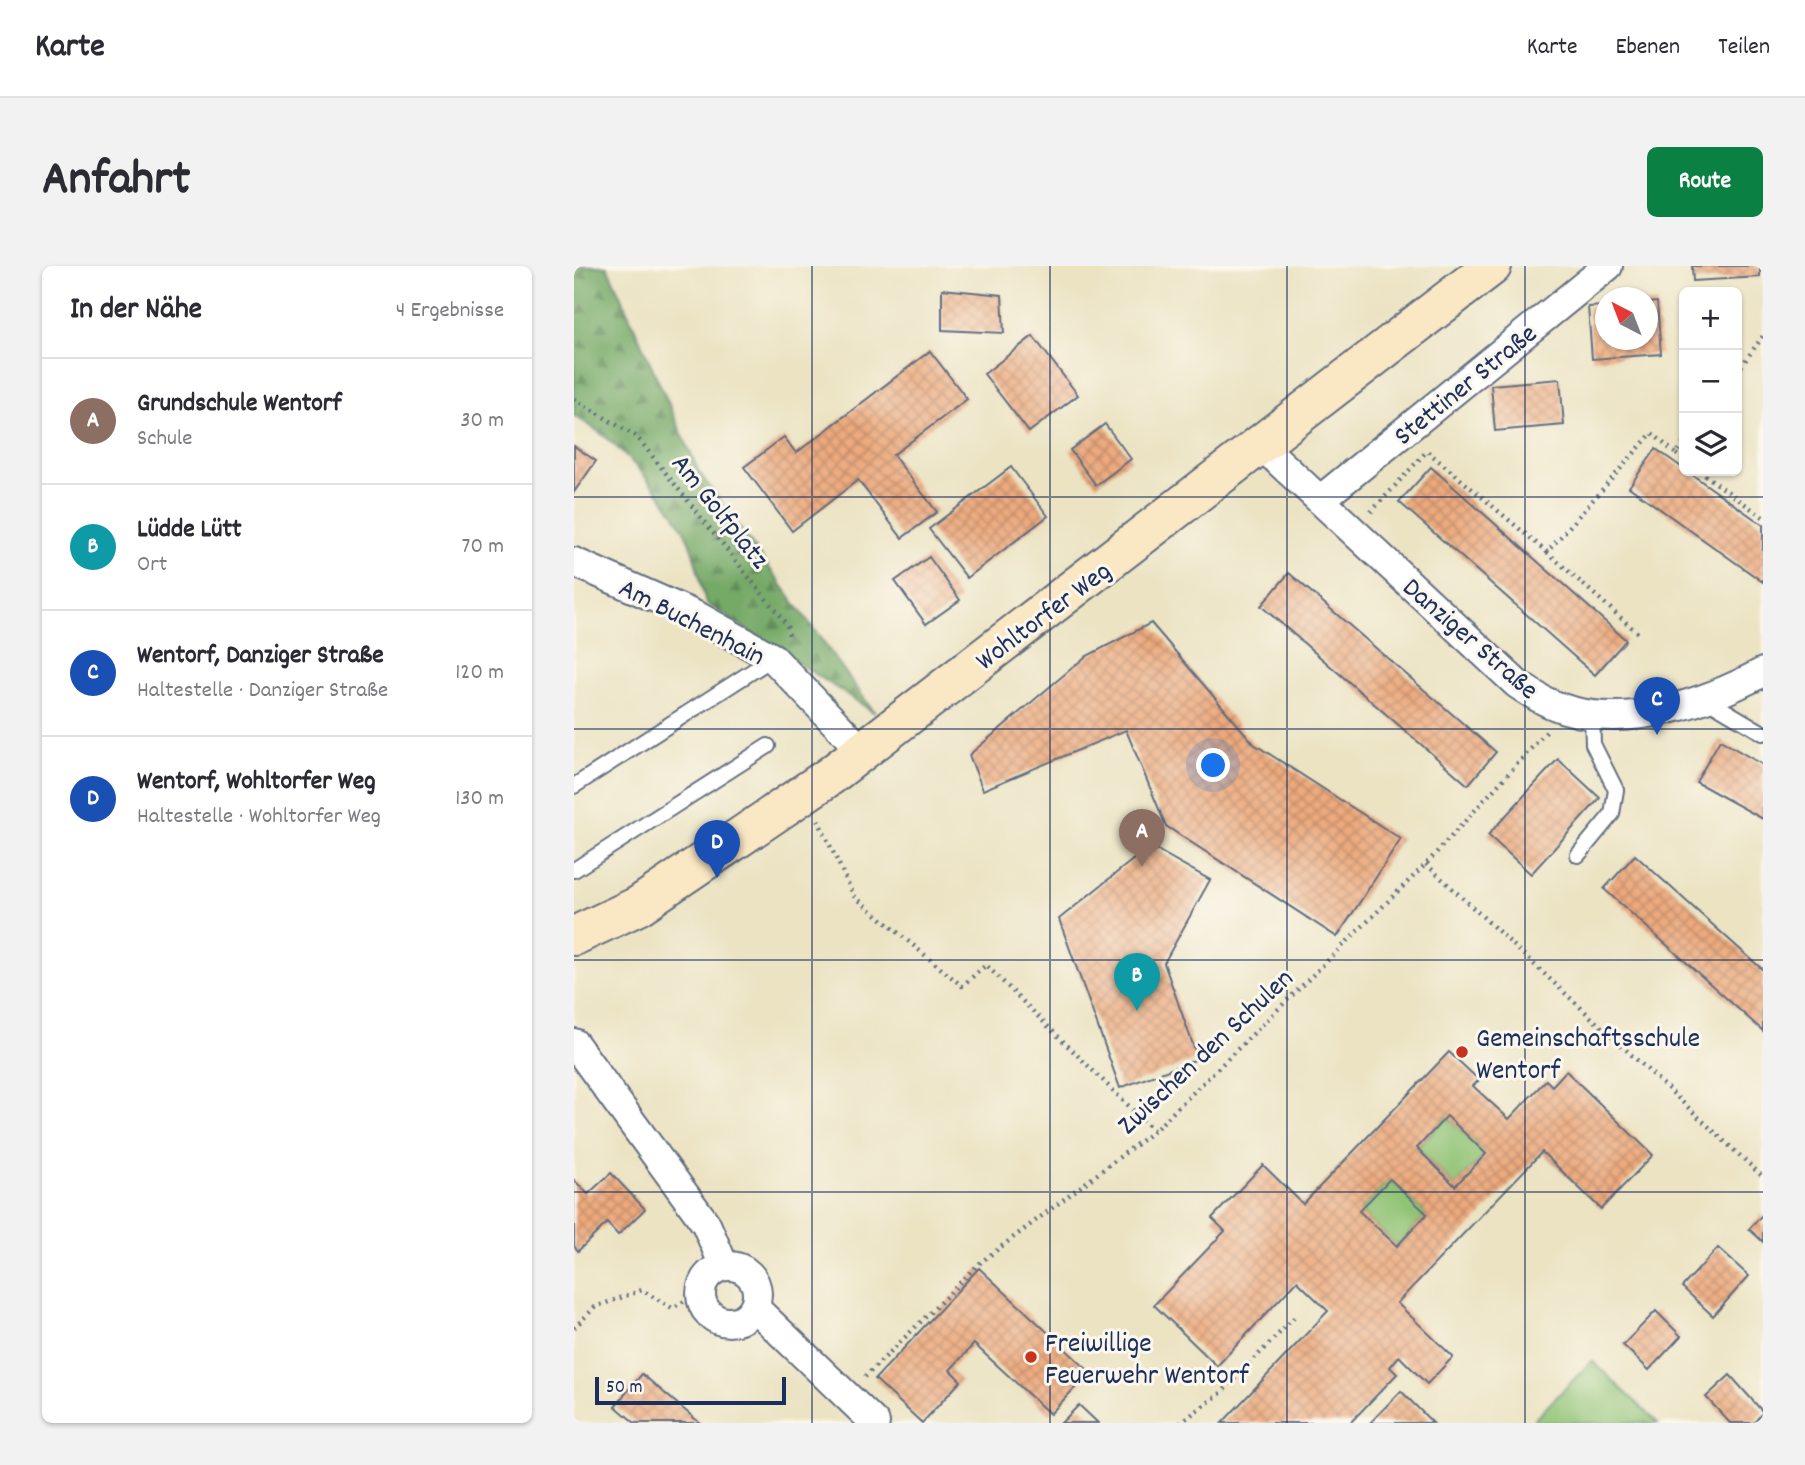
<!DOCTYPE html>
<html lang="de">
<head>
<meta charset="utf-8">
<style>
  :root { --surface:#fff; --page:#f2f2f3; --text:#2b2b33; --muted:#7c7c81; --line:#e1e1e2; --accent:#0b8043 }
  body { margin:0; font-family:Dekko,sans-serif; background:var(--page); color:var(--text) }
  .controls { position:absolute; right:21px; top:21px; display:grid; overflow:hidden; border-radius:10px; box-shadow:0 2px 5px #0004 }
  .controls button { width:63px; height:63px; display:grid; place-items:center; padding:0; border:0; border-bottom:2px solid var(--line); background:var(--surface); color:var(--text); font:35px sans-serif }
  .compass { position:absolute; left:1021px; top:21px; width:63px; height:63px; border-radius:50%; background:var(--surface); box-shadow:0 2px 5px #0004; rotate:318deg }
  .scale { position:absolute; left:21px; bottom:18px; width:191px; box-sizing:border-box; padding-left:7px; border:4px solid #1b2f5e; border-top:0; font-size:19px; line-height:24px; white-space:nowrap; color:#1b2f5e; -webkit-text-stroke:5px #fbf7ec; paint-order:stroke }
  .you { position:absolute; left:640px; top:500px; width:24px; height:24px; margin:-18px; border:5px solid #fff; border-radius:50%; background:#1a73e8; box-shadow:0 0 0 10px #1a73e833 }
  .badge { display:grid; place-items:center; width:46px; height:46px; border-radius:50%; background:var(--accent); color:#fff; font-size:23px; font-weight:700 }
  .pin { position:absolute; translate:-50% -58px; filter:drop-shadow(0 2px 4px #0008) }
  .pin::after { content:''; position:absolute; top:37px; width:24px; height:21px; background:inherit; clip-path:polygon(0 0,100% 0,50% 100%) }
  .list { margin:0; padding:0; list-style:none }
  h2 { display:flex; justify-content:space-between; align-items:center; height:91px; margin:0; padding:0 28px; font-size:30px }
  h2 small { font-size:23px; font-weight:400; color:var(--muted) }
  .list li { display:grid; grid-template-columns:46px 1fr auto; gap:21px; align-items:center; box-sizing:border-box; height:126px; padding:0 28px; border-top:2px solid var(--line) }
  .list b { display:block; font-size:26px; white-space:nowrap }
  .list p { margin:0; font-size:23px; white-space:nowrap; color:var(--muted) }
  .list em { font-size:23px; font-style:normal; color:var(--muted) }
  .icon { flex:none; width:38px; height:38px; fill:none; stroke:currentColor; stroke-width:2; stroke-linecap:round; stroke-linejoin:round }
  .map { position:relative; flex:none; width:1189px; height:1157px; overflow:hidden; border-radius:10px }
  header { display:flex; align-items:center; gap:42px; box-sizing:border-box; height:98px; padding:0 35px; background:var(--surface); border-bottom:2px solid var(--line) }
  header strong { font-size:33px }
  nav { display:flex; gap:38px; margin-inline-start:auto; font-size:24px }
  .intro { display:flex; align-items:center; justify-content:space-between; box-sizing:border-box; height:168px; padding:0 42px }
  h1 { margin:0; font-size:49px }
  .button { padding:18px 32px; border-radius:10px; background:var(--accent); color:#fff; font-size:24px; font-weight:700 }
  main { display:flex; gap:42px; padding:0 42px }
  aside { flex:1; background:var(--surface); border-radius:10px; box-shadow:0 2px 5px #0004 }
  .map>svg:first-child { display:block }
  .green { fill:#90c375; stroke:#56796a; stroke-width:2 }
  .forest { fill:url(#forest-firs); stroke:#486c62; stroke-width:2 }
  .building { fill:url(#building-cross-hatch); fill-rule:evenodd }
  .lines { fill:none; stroke-linecap:round; stroke-linejoin:round }
  .service-casing { stroke:#646e81; stroke-width:18 }
  .minor-casing { stroke:#646e81; stroke-width:32 }
  .secondary-casing { stroke:#646e81; stroke-width:42 }
  .path { stroke:#646e81; stroke-width:4.5; stroke-dasharray:2 5; stroke-linecap:butt }
  .service { stroke:#fff; stroke-width:14 }
  .minor { stroke:#fff; stroke-width:28 }
  .secondary { stroke:#fae7c3; stroke-width:38 }
  .grid { fill:none; stroke:#1b2f5e; stroke-width:2; stroke-opacity:0.55 }
  .poi-dot { fill:#c8321e; stroke:#fbf7ec; stroke-width:2.5 }
  .labels { text-anchor:middle; stroke-width:6; stroke-linejoin:round; paint-order:stroke }
  .street-label { font-size:28px; fill:#1b2f5e; stroke:#fbf7ec }
  .poi-label { font-size:28px; fill:#1b2f5e; stroke:#fbf7ec; text-anchor:start }
</style>
</head>
<body>
<header>
<strong>Karte</strong>
<nav><a>Karte</a><a>Ebenen</a><a>Teilen</a></nav>
</header>
<div class="intro"><h1>Anfahrt</h1><a class="button">Route</a></div>
<main>
<aside>
<h2>In der Nähe<small>4 Ergebnisse</small></h2>
<ul class="list">
<li><span class="badge" style="background:#8d6e63">A</span><div><b>Grundschule Wentorf</b><p>Schule</p></div><em>30 m</em></li>
<li><span class="badge" style="background:#0f9aa8">B</span><div><b>Lüdde Lütt</b><p>Ort</p></div><em>70 m</em></li>
<li><span class="badge" style="background:#1a4fb4">C</span><div><b>Wentorf, Danziger Straße</b><p>Haltestelle · Danziger Straße</p></div><em>120 m</em></li>
<li><span class="badge" style="background:#1a4fb4">D</span><div><b>Wentorf, Wohltorfer Weg</b><p>Haltestelle · Wohltorfer Weg</p></div><em>130 m</em></li>
</ul>
</aside>
<div class="map">
<svg width="1189" height="1157" viewBox="0 0 1189 1157">
  <defs>
    <pattern id="forest-firs" width="22" height="20" patternUnits="userSpaceOnUse" patternTransform="scale(1.75)"><rect width="22" height="20" fill="#74a966"/><path d="M5 1l3.5 6h-7zM16 11l3.5 6h-7z" fill="#5e8a57"/></pattern>
    <pattern id="building-cross-hatch" width="8" height="8" patternUnits="userSpaceOnUse" patternTransform="scale(1.75)"><rect width="8" height="8" fill="#edaa7d"/><path d="M0 0l8 8M0 8l8-8" fill="none" stroke="#bf8b6a"/></pattern>
  </defs>
  <rect width="100%" height="100%" fill="#fbf7ec"/>
  <filter id="ink" filterUnits="userSpaceOnUse"><feTurbulence type="fractalNoise" baseFrequency=".0143" numOctaves="2"/><feDisplacementMap in="SourceGraphic" scale="14" xChannelSelector="R" yChannelSelector="G"/><feConvolveMatrix kernelMatrix="1 2 1 2 8 2 1 2 1" color-interpolation-filters="sRGB"/></filter>
  <filter id="wash" filterUnits="userSpaceOnUse"><feTurbulence type="fractalNoise" baseFrequency=".00686" numOctaves="4" result="noise"/><feDisplacementMap in="SourceGraphic" scale="28" xChannelSelector="R" yChannelSelector="G"/><feGaussianBlur stdDeviation="1.57" result="paint"/><feColorMatrix in="noise" values="0 0 0 0 0 0 0 0 0 0 0 0 0 0 0 0 0 1.4 0 .05"/><feComposite in="paint" operator="in"/></filter>
  <g filter="url(#wash)">
    <rect width="100%" height="100%" fill="#ebe3c2"/>
    <g class="green">
      <polygon points="873,850 912,888 881,920 843,882"/>
      <polygon points="816,913 853,948 823,980 785,945"/>
      <polygon points="1018,1095 1084,1157 957,1157"/>
    </g>
    <path class="forest" d="M0,0H33L125,206L301,447L132,337C126,317 123,294 115,275C96,232 41,171 0,150Z"/>
    <g id="blocks">
      <g class="building">
        <polygon points="1118,0 1186,0 1186,11 1119,15"/>
        <polygon points="368,23 428,29 430,67 368,64"/>
        <polygon points="1083,36 1087,88 1018,93 1014,41 1031,40 1031,74 1073,74 1073,37"/>
        <polygon points="459,70 504,129 455,166 410,108"/>
        <polygon points="356,85 393,133 319,189 363,246 328,272 284,214 218,265 170,201 210,171 222,187"/>
        <polygon points="986,113 990,159 921,165 917,119"/>
        <polygon points="531,158 557,193 522,219 496,184"/>
        <polygon points="0,180 22,195 0,226"/>
        <polygon points="1082,183 1189,259 1189,316 1055,221"/>
        <polygon points="437,201 474,250 393,312 355,263"/>
        <polygon points="857,201 1052,374 1021,409 825,236"/>
        <polygon points="355,291 386,334 352,358 321,315"/>
        <polygon points="715,307 922,486 894,519 687,340"/>
        <polygon points="577,357 680,478 827,573 763,671 592,560 552,464 409,524 395,489 511,391"/>
        <polygon points="1146,474 1189,499 1189,553 1122,516"/>
        <polygon points="984,493 1026,532 957,608 914,569"/>
        <polygon points="576,580 636,614 590,697 624,793 546,822 485,653"/>
        <polygon points="1061,589 1189,704 1189,765 1030,623"/>
        <path d="M875,786L905,814L899,820L935,853L972,814L978,820L992,805L1079,889L1027,943L968,886L823,1037L879,1091L853,1118L825,1090L816,1101L823,1108L776,1157H648L754,1045L723,1015L643,1100L580,1039L651,965L638,952L689,899L729,938ZM873,850L912,888L881,920L843,882ZM816,913L853,948L823,980L785,945Z"/>
        <polygon points="37,907 71,943 44,969 33,957 4,985 0,980 0,914 14,928"/>
        <polygon points="1189,948 1189,976 1175,963"/>
        <polygon points="1144,982 1175,1010 1139,1050 1108,1021"/>
        <polygon points="405,1002 516,1106 476,1148 400,1078 376,1104 387,1115 348,1157 301,1113"/>
        <polygon points="1082,1045 1107,1070 1075,1104 1049,1079"/>
        <polygon points="68,1108 126,1157 61,1157 41,1140"/>
        <polygon points="1156,1109 1189,1146 1180,1157 1156,1157 1132,1131"/>
        <polygon points="827,1125 859,1157 796,1157"/>
        <polygon points="505,1139 524,1157 487,1157"/>
      </g>
    </g>
  </g>
  <g filter="url(#ink)">
    <use href="#blocks" fill-opacity="0" stroke="#646e81" stroke-width="2"/>
    <g class="lines">
      <defs>
        <g id="service">
          <polyline points="1130,432 1189,467"/>
          <polyline points="0,520 199,392"/>
          <polyline points="1004,589 1038,548 1042,524 1019,478 1018,448"/>
          <polyline points="0,604 194,480"/>
        </g>
        <g id="minor">
          <path d="M688,180L943,418C958,428 973,438 991,443C1055,463 1132,437 1189,406"/>
          <polyline points="746,234 1034,0"/>
          <polyline points="0,296 125,351 199,392 288,485"/>
          <polyline points="0,777 132,958 150,1000"/>
          <circle cx="155" cy="1028" r="28"/>
          <polyline points="180,1041 301,1157"/>
        </g>
        <polyline id="secondary" points="0,670 64,640 256,510 918,0"/>
      </defs>
      <use href="#service" class="service-casing"/>
      <use href="#minor" class="minor-casing"/>
      <use href="#secondary" class="secondary-casing"/>
      <g class="path">
        <polyline points="1163,106 1189,70"/>
        <polyline points="0,133 63,171 213,359 215,370"/>
        <polyline points="1102,188 1110,194"/>
        <polyline points="1125,205 1189,251"/>
        <polyline points="797,246 853,185 973,286 1078,167 1102,188 1110,177"/>
        <polyline points="973,286 1066,369"/>
        <polyline points="244,554 280,630 388,720 412,699 580,865"/>
        <polyline points="852,598 1189,911"/>
        <polyline points="0,1062 21,1041 68,1024 98,1042 127,1026"/>
        <polyline points="291,1111 407,996 580,865 852,598 974,464"/>
        <polyline points="606,1157 647,1127 721,1051"/>
      </g>
      <use href="#service" class="service"/>
      <use href="#minor" class="minor"/>
      <use href="#secondary" class="secondary"/>
    </g>
  </g>
  <path class="grid" d="M238,0V1157M476,0V1157M713,0V1157M951,0V1157M0,231H1189M0,463H1189M0,694H1189M0,926H1189"/>
  <g class="poi-dot">
    <circle cx="888" cy="786" r="7"/>
    <circle cx="457" cy="1091" r="7"/>
  </g>
  <g class="labels">
    <g class="street-label">
      <text transform="translate(890 117) rotate(-39)" y="10">Stettiner Straße</text>
      <text transform="translate(148 244) rotate(51)" y="10">Am Golfplatz</text>
      <text transform="translate(468 348) rotate(-37)" y="10">Wohltorfer Weg</text>
      <text transform="translate(119 354) rotate(27)" y="10">Am Buchenhain</text>
      <text transform="translate(898 371) rotate(41)" y="10">Danziger Straße</text>
      <text transform="translate(630 784) rotate(-43)" y="10">Zwischen den Schulen</text>
    </g>
    <g class="poi-label">
      <text x="902" y="780">Gemeinschaftsschule<tspan x="902" dy="32">Wentorf</tspan></text>
      <text x="471" y="1085">Freiwillige<tspan x="471" dy="32">Feuerwehr Wentorf</tspan></text>
    </g>
  </g>
</svg>
<div class="controls">
<button>+</button>
<button>−</button>
<button><svg class="icon" aria-label="layers" viewBox="0 0 24 24"><path d="M12 4l9 5-9 5-9-5zM3 14l9 5 9-5"/></svg></button>
</div>
<svg class="compass" viewBox="-18 -18 36 36"><path d="M0-13l5 13h-10z" fill="#e53935"/><path d="M0 13l5-13h-10z" fill="#7c7c81"/></svg>
<div class="scale">50 m</div>
<div class="you"></div>
<div class="pin badge" style="left:568px;top:601px;background:#8d6e63">A</div>
<div class="pin badge" style="left:563px;top:745px;background:#0f9aa8">B</div>
<div class="pin badge" style="left:1083px;top:469px;background:#1a4fb4">C</div>
<div class="pin badge" style="left:143px;top:612px;background:#1a4fb4">D</div>
</div>
</main>
</body>
</html>
